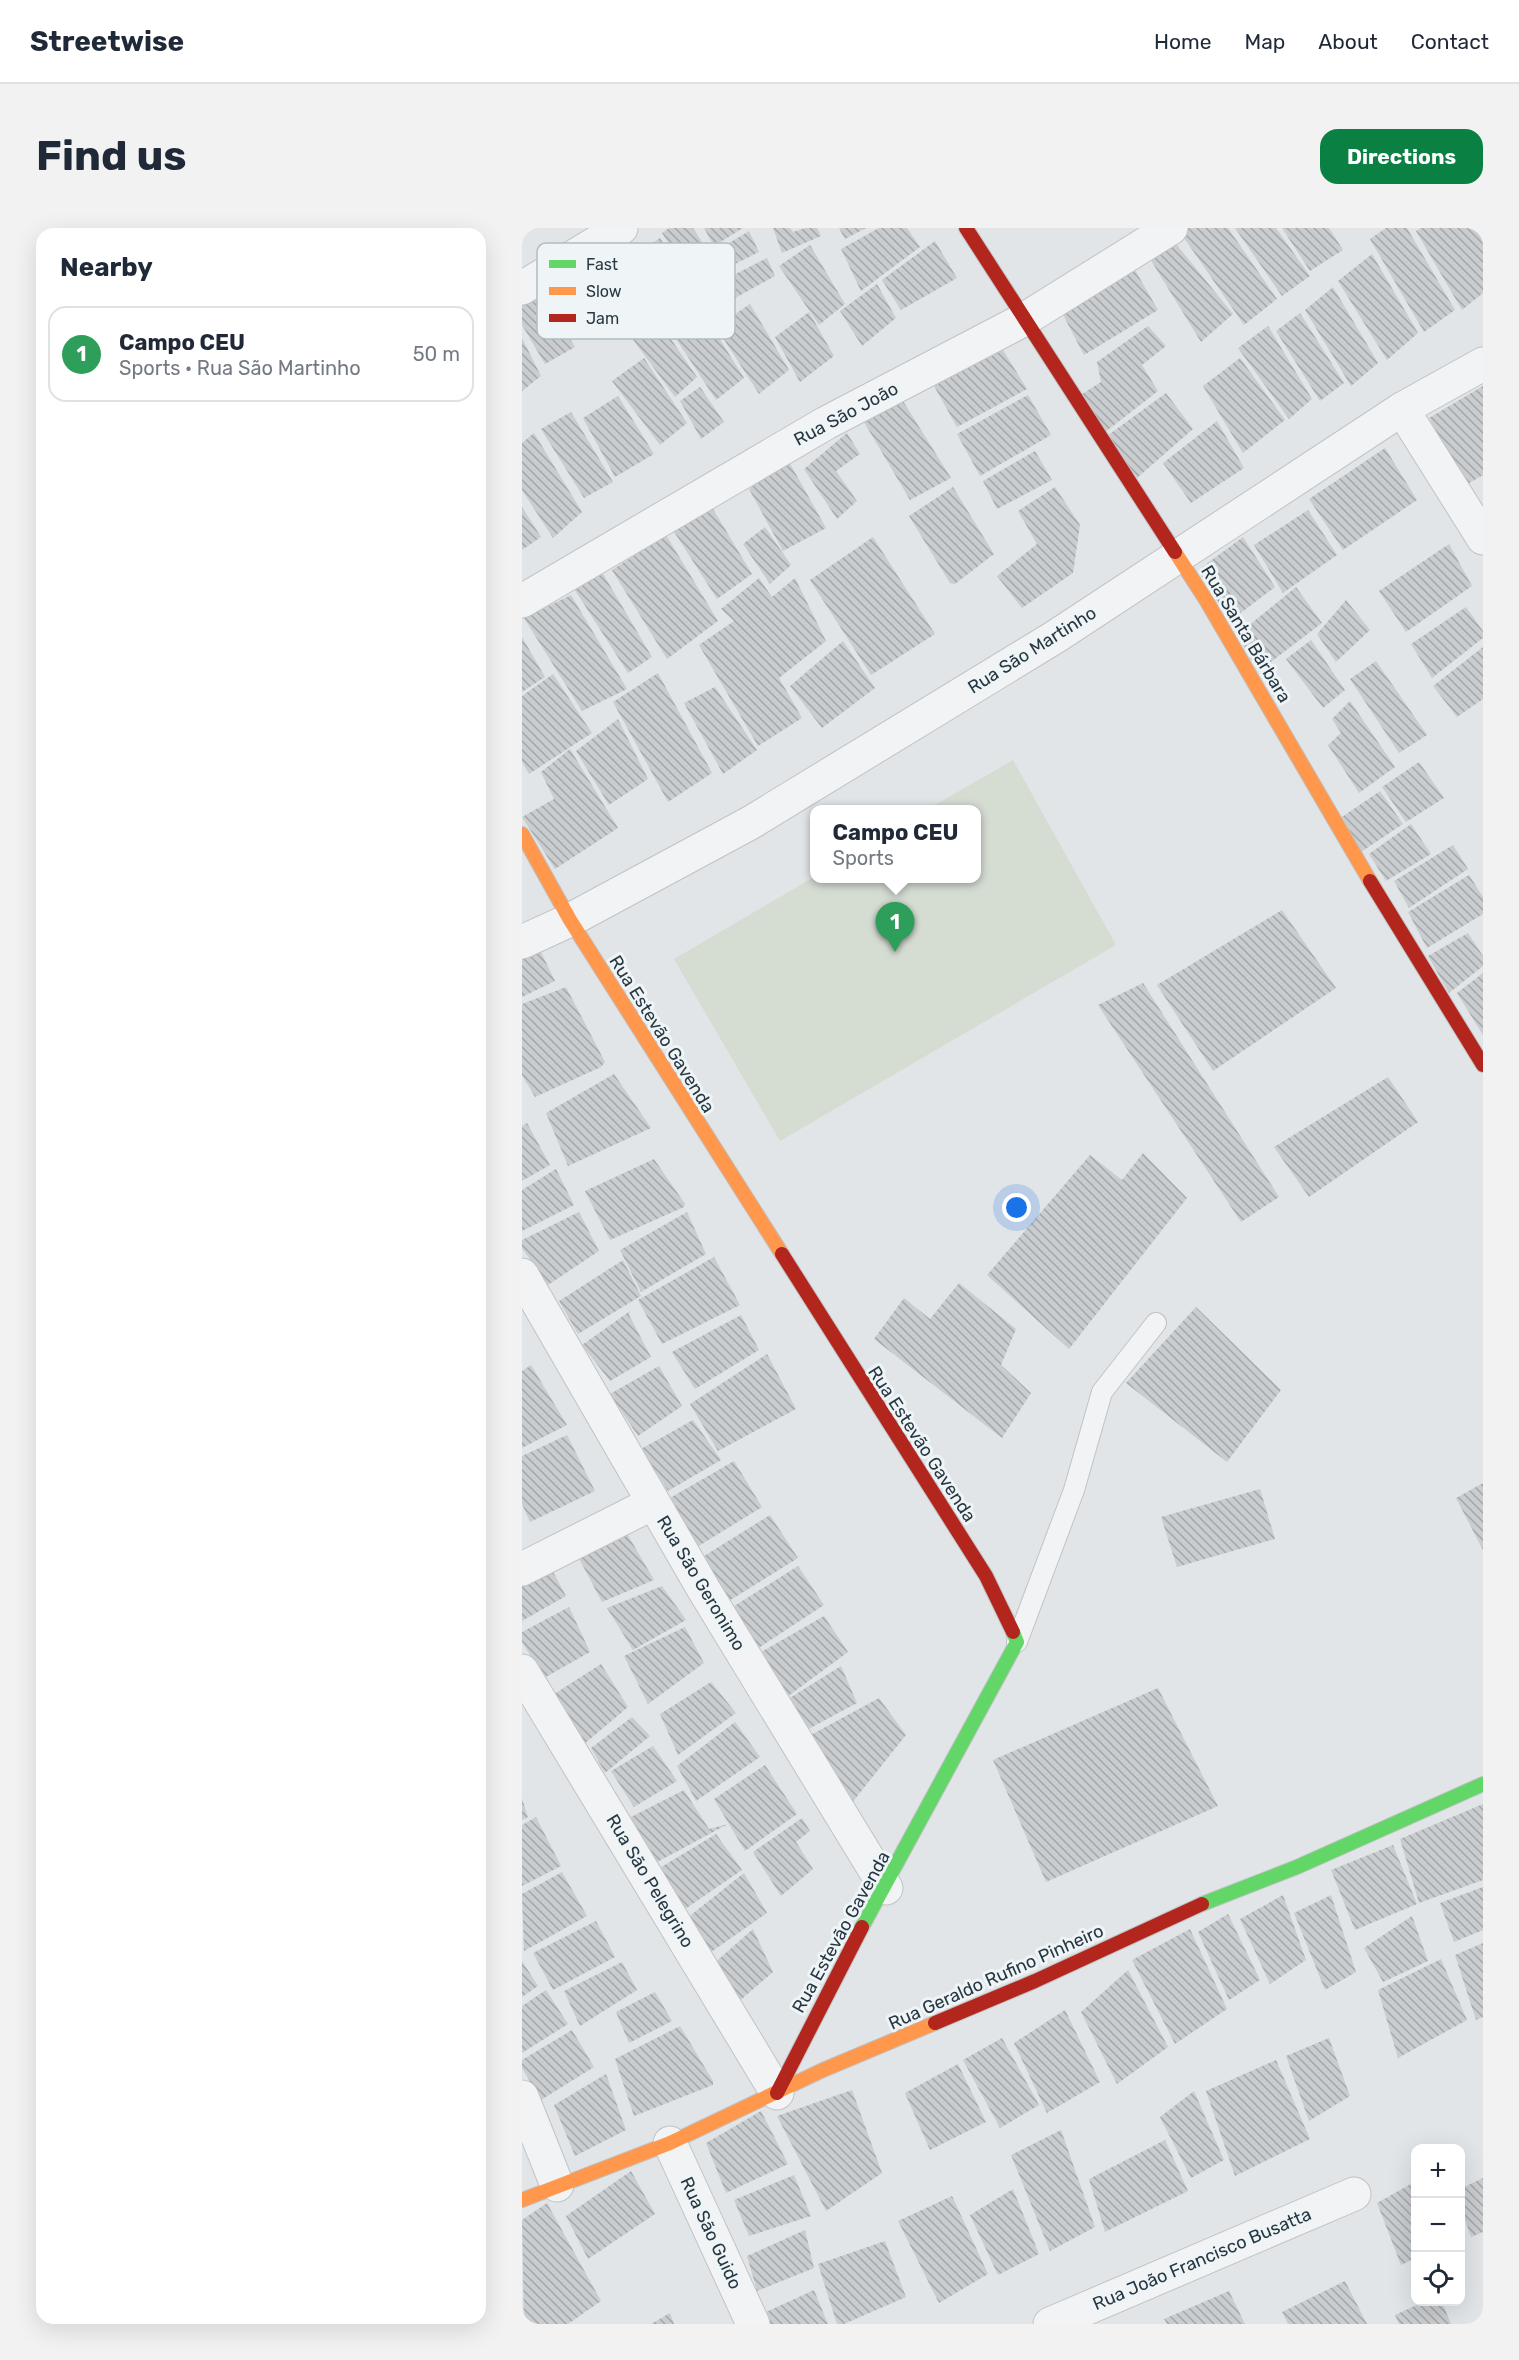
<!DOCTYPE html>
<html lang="en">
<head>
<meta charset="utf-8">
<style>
  :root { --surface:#fff; --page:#f2f2f3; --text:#1f2937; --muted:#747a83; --line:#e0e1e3; --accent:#0b8043 }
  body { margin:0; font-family:Rubik,sans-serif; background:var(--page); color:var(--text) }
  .controls { position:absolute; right:18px; bottom:18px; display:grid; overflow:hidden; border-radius:12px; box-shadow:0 6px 24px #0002 }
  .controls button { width:54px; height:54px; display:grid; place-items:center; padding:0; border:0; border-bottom:2px solid var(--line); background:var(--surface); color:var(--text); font:30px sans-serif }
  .you { position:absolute; left:495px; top:980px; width:21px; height:21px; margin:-15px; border:4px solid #fff; border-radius:50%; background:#1a73e8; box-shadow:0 0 0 9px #1a73e833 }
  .badge { display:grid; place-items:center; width:39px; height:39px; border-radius:50%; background:var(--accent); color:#fff; font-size:20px; font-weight:700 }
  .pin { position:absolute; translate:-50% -50px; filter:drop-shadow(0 2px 3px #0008) }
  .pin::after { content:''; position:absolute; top:32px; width:21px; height:18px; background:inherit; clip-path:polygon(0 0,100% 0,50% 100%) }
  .popup { position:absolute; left:288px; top:577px; width:171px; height:78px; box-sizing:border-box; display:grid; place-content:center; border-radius:12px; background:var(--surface); filter:drop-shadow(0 2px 4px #0005); font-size:20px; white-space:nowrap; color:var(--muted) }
  .popup b { font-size:22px; color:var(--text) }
  .popup::after { content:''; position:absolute; left:50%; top:100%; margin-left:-12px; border:12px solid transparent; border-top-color:var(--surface) }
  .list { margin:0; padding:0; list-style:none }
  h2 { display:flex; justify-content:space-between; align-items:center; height:78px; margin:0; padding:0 24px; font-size:26px }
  h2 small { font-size:20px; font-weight:400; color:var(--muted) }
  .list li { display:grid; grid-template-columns:39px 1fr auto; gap:18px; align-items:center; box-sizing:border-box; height:96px; margin:0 12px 12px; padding:0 12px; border:2px solid var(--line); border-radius:18px }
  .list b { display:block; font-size:22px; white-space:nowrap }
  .list p { margin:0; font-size:20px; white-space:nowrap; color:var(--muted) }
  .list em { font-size:20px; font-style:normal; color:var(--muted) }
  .icon { flex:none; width:33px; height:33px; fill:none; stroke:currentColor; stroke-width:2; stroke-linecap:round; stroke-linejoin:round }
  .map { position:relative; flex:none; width:961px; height:2096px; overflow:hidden; border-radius:18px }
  header { display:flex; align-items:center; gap:36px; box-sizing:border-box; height:84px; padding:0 30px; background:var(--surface); border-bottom:2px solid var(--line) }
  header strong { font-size:28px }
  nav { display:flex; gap:33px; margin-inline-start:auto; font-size:21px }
  .intro { display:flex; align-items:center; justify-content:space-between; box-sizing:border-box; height:144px; padding:0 36px }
  h1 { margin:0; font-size:42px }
  .button { padding:15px 27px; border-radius:18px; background:var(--accent); color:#fff; font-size:21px; font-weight:700 }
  main { display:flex; gap:36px; padding:0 36px }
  aside { flex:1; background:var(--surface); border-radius:18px; box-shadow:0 6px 24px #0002 }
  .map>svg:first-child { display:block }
  .pitch { fill:#d5dcd2 }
  .building { fill:url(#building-back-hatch) }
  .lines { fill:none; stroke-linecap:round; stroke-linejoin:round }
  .lane-casing { stroke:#c0c3c5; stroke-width:22 }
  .street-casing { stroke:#c0c3c5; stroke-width:35 }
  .fast-casing { stroke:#c0c3c5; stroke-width:16 }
  .slow-casing { stroke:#c0c3c5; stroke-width:16 }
  .jam-casing { stroke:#c0c3c5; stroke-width:16 }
  .lane { stroke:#f1f3f4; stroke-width:20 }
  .street { stroke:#f1f3f4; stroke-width:33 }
  .fast { stroke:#63d668; stroke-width:14 }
  .slow { stroke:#ff974d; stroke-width:14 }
  .jam { stroke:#b3261e; stroke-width:14 }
  .labels { text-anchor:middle; stroke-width:6; stroke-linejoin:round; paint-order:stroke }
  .street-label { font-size:18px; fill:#273842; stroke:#eff4f7 }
  .key { fill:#eff4f7; stroke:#b3bcc1; stroke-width:1.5 }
  .key-label { font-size:16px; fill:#273842 }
</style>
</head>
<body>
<header>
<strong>Streetwise</strong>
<nav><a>Home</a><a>Map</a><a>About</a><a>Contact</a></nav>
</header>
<div class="intro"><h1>Find us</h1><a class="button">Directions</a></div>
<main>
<aside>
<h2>Nearby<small></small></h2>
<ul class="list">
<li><span class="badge" style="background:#2e9e5b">1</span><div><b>Campo CEU</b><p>Sports · Rua São Martinho</p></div><em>50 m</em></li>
</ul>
</aside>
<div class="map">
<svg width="961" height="2096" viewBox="0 0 961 2096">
  <defs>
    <pattern id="building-back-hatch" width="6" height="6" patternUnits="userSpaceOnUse" patternTransform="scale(1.5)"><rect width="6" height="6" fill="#cacdcf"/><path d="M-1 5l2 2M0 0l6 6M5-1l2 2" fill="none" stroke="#a4a7aa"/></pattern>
  </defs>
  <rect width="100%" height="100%" fill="#e2e5e7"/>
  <polygon class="pitch" points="491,532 594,717 258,913 152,731 292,649 454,650 454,582 406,581"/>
  <g class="building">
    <polygon points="147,0 171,0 197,40 173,56 140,5"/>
    <polygon points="182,0 221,0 192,18"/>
    <polygon points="251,0 268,0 271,4 283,0 295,0 299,8 260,25"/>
    <polygon points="317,0 344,0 323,11"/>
    <polygon points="357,0 385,0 398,19 339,63 319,21"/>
    <polygon points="663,0 706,0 755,71 722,97 658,4"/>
    <polygon points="713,0 754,0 788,48 760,68"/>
    <polygon points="760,0 807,0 821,22 788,43"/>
    <polygon points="864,0 885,0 933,82 902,104 848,11"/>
    <polygon points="899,0 961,0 961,65 940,82 894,3"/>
    <polygon points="227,3 237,24 205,40 197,21"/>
    <polygon points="646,6 711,86 679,114 622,21"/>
    <polygon points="138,10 159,41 125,64 104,33"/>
    <polygon points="413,13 435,50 379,82 360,52"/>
    <polygon points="288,17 323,76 297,97 257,38"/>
    <polygon points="850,26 896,105 865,132 816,53"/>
    <polygon points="245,30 253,48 188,84 182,62"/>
    <polygon points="609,35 636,82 562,127 538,81"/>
    <polygon points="355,56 374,90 340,118 318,83"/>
    <polygon points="16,57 53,119 23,136 0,97 0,69"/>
    <polygon points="811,59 856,135 829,158 783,82"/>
    <polygon points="166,60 222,150 194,172 134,80"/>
    <polygon points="120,69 175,149 153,169 93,87"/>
    <polygon points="228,76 267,142 237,166 194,99"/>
    <polygon points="287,84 312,128 278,154 253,109"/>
    <polygon points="778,85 822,155 798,173 754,103"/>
    <polygon points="626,98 644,118 620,137 636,163 582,205 560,166 579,154 575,134"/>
    <polygon points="746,98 790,171 767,191 716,120"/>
    <polygon points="0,110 19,148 0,163"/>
    <polygon points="481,122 505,161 435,199 412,158"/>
    <polygon points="122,130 165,195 138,217 90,153"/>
    <polygon points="718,130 763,192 721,225 681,158"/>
    <polygon points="961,158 961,247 944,257 907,190"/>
    <polygon points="178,159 202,194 179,211 158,173"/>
    <polygon points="644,165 671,201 615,250 585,208"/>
    <polygon points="506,167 529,207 458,248 435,206"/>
    <polygon points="96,168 132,226 93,249 61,190"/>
    <polygon points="381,173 429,250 388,272 342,194"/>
    <polygon points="49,184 91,254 62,270 19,201"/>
    <polygon points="695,193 722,240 669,275 641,235"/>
    <polygon points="12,205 60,284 31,310 0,262 0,215"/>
    <polygon points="325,205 338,226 314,243 335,273 315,291 282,241"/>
    <polygon points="863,220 895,272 821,322 787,271"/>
    <polygon points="513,223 530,252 475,281 461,253"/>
    <polygon points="266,232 304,300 261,323 227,261"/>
    <polygon points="431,259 472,326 433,356 428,355 387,288"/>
    <polygon points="533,259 558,297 551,345 500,380 475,348 515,316 496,283"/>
    <polygon points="188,276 230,346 195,371 151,302"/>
    <polygon points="0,279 19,309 0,322"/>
    <polygon points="786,282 815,327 761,365 732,317"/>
    <polygon points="243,299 269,337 248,356 221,316"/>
    <polygon points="144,307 196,393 145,431 90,342"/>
    <polygon points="351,309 413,406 349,447 288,352"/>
    <polygon points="721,309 753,359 708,393 676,342"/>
    <polygon points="927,316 950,358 884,404 857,363"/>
    <polygon points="80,344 130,429 106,445 51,359"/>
    <polygon points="237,350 250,369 273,350 304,413 257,450 280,490 236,518 177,417 212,393 199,381"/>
    <polygon points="774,359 800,395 736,444 715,407"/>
    <polygon points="49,367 105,461 60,483 2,390"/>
    <polygon points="824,372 848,402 814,434 795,406"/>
    <polygon points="944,379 961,403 961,410 910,450 889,416"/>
    <polygon points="0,409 23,449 0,464"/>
    <polygon points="789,412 823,462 801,480 764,431"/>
    <polygon points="321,413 353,460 300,500 268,458"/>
    <polygon points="961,419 961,471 935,489 911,458"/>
    <polygon points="854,433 905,507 877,525 828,451"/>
    <polygon points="136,445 190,545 146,574 91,474"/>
    <polygon points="31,446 70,505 7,546 0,534 0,468"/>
    <polygon points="193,459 235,522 201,546 162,475"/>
    <polygon points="828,473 873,539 837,565 806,517 819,505 810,491"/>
    <polygon points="96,491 126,551 87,577 54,523"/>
    <polygon points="48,521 96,600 33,641 0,589 32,571 19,544"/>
    <polygon points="897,534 922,570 884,594 860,559"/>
    <polygon points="858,563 881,596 839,624 817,591"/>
    <polygon points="889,596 909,626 864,653 847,626"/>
    <polygon points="931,617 946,641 887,680 872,653"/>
    <polygon points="947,647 961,669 961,686 905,720 886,684"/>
    <polygon points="760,682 814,760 691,843 635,757"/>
    <polygon points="946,705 961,728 961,738 927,765 906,728"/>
    <polygon points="17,720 33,753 0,769 0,728"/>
    <polygon points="961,745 961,807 935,765"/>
    <polygon points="621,755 757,969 719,994 576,777"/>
    <polygon points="44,759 83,834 79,839 13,869 0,847 0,776"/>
    <polygon points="92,846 129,900 46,938 24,885"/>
    <polygon points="866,849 896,894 787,969 752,919"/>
    <polygon points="5,895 28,937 0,953 0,898"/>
    <polygon points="621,925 665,970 547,1121 465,1047 568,927 600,952"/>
    <polygon points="132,931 163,976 162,979 88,1012 63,963"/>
    <polygon points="34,941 52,977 0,1003 0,962"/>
    <polygon points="57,984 77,1023 26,1057 0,1020 0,1012"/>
    <polygon points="165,984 184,1026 119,1064 98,1022"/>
    <polygon points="192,1029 218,1077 140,1116 116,1072"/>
    <polygon points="101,1032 119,1068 56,1106 37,1073"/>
    <polygon points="437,1055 494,1101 479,1137 509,1165 480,1210 352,1111 382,1070 408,1091"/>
    <polygon points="674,1079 759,1162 705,1234 604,1155"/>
    <polygon points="108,1083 107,1087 129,1129 88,1153 60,1117"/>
    <polygon points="219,1087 237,1122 173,1161 150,1124"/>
    <polygon points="245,1126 274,1181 196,1223 168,1176"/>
    <polygon points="9,1137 45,1197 0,1220 0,1143"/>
    <polygon points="137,1138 160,1178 116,1208 88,1166"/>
    <polygon points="171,1192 199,1232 146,1263 119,1221"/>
    <polygon points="45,1207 73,1263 8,1294 0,1276 0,1228"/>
    <polygon points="212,1233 240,1279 167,1324 141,1274"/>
    <polygon points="961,1255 961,1322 934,1270"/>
    <polygon points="738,1261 753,1311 655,1339 639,1289"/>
    <polygon points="248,1287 276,1330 202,1376 174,1333"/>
    <polygon points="100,1297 132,1352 80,1374 52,1321"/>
    <polygon points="276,1338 302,1377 232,1423 206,1382"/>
    <polygon points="30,1342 44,1368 0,1393 0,1358"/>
    <polygon points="140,1358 164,1392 111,1422 85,1380"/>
    <polygon points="47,1379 68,1424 22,1450 0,1414 0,1404"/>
    <polygon points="302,1388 326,1424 261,1472 234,1427"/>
    <polygon points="163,1399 182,1435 126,1476 102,1428"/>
    <polygon points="79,1436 106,1479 61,1517 29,1468"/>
    <polygon points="319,1438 335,1475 279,1505 263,1473"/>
    <polygon points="189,1454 214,1485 156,1527 138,1486"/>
    <polygon points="636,1460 696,1578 524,1654 471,1532"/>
    <polygon points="357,1470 384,1507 325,1581 285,1509"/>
    <polygon points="110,1489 128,1508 83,1545 69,1520"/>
    <polygon points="213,1494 238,1529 174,1573 155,1538"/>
    <polygon points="131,1518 155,1553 112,1579 89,1543"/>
    <polygon points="243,1537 275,1586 223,1623 192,1571"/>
    <polygon points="162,1562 187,1601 206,1596 126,1639 103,1592"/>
    <polygon points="0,1571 6,1589 0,1592"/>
    <polygon points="961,1576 961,1652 897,1675 878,1611"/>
    <polygon points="14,1589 39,1638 0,1658 0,1597"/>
    <polygon points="280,1590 288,1603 274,1614 291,1641 259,1668 231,1624"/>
    <polygon points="194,1606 220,1642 156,1686 131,1644"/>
    <polygon points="871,1617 895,1676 833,1702 809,1642"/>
    <polygon points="40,1644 65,1688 2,1723 0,1666"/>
    <polygon points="222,1645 245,1685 182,1729 160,1694"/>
    <polygon points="961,1659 961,1702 932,1714 918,1675"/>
    <polygon points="761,1667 784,1732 748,1756 718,1691"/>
    <polygon points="809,1667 834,1744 803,1762 772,1685"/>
    <polygon points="706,1686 738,1752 707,1772 676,1704"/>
    <polygon points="890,1688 906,1733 861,1754 842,1720"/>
    <polygon points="74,1693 93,1729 31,1762 11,1725"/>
    <polygon points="231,1701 251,1744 214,1776 190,1737"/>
    <polygon points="668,1701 705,1781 653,1816 610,1732"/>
    <polygon points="961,1715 961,1789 954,1792 933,1727"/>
    <polygon points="919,1731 945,1792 876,1830 856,1762"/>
    <polygon points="0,1733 16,1758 0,1769"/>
    <polygon points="100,1734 115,1762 58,1798 42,1763"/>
    <polygon points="606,1742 646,1819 595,1856 559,1784"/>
    <polygon points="24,1762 46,1796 0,1825 0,1778"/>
    <polygon points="133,1764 150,1793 107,1815 94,1784"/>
    <polygon points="543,1782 578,1854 525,1885 492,1815"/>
    <polygon points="158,1798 191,1853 191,1857 112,1888 93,1831"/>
    <polygon points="50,1802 72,1839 19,1872 0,1840 0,1832"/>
    <polygon points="480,1810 517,1877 478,1900 441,1832"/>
    <polygon points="807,1810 828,1868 787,1893 764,1828"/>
    <polygon points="754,1832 788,1911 713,1948 684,1863"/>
    <polygon points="436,1836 464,1894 408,1922 383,1865"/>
    <polygon points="84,1846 104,1902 53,1928 32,1877"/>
    <polygon points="330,1862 360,1945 304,1983 255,1888"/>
    <polygon points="672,1863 702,1932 669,1950 638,1889"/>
    <polygon points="239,1883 266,1936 204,1965 184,1915"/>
    <polygon points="539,1902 573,1999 528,2023 489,1927"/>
    <polygon points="643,1912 666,1963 583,2004 567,1951"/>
    <polygon points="109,1943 133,1986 66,2031 44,1988"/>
    <polygon points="272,1947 289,1988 227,2008 212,1972"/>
    <polygon points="961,1950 961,2004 949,2009 938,1977 938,1961"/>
    <polygon points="894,1953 894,2030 879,2037 855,1975"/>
    <polygon points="491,1961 517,2026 476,2047 448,1987"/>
    <polygon points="430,1968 466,2046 417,2075 376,1993"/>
    <polygon points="25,1975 79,2073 46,2096 2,2096 0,1992"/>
    <polygon points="283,2002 292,2040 235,2063 225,2028"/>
    <polygon points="363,2013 384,2069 322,2096 315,2096 296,2036"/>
    <polygon points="823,2053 845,2096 766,2096 760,2084"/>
    <polygon points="292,2062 306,2096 239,2096 240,2088 244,2084"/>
    <polygon points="707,2063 723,2096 645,2096 642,2091"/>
    <polygon points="901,2074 920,2074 929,2096 877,2096 873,2087"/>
    <polygon points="148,2085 152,2096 129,2096"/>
  </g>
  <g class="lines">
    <defs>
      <polyline id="lane" points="495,1414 552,1262 580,1164 634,1095"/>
      <g id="street">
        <polyline points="0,60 99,0"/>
        <polyline points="880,181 961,310"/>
        <polyline points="0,373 304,195 503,91 649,0"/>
        <polyline points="0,714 48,692 228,595 533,409 880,181 961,136"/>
        <polyline points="0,1047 182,1362 364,1660"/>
        <polyline points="0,1341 131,1275"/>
        <polyline points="0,1443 255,1865"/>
        <polyline points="0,1869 35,1957"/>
        <polyline points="148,1915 231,2096"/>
        <polyline points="528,2096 832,1966"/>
      </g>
      <g id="fast">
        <polyline points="680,1676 775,1639 961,1556"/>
        <polyline points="340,1699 495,1414 491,1404"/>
      </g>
      <g id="slow">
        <polyline points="653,324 684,372 848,653"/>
        <polyline points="0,606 48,692 260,1026"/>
        <polyline points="0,1972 148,1915 301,1842 413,1795"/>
      </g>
      <g id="jam">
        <polyline points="444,0 653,324"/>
        <polyline points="848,653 961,837"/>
        <polyline points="260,1026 464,1348 491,1404"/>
        <polyline points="413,1795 513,1753 680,1676"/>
        <polyline points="255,1865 340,1699"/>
      </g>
    </defs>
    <use href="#lane" class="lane-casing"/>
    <use href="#street" class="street-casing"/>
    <use href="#fast" class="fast-casing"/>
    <use href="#slow" class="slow-casing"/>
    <use href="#jam" class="jam-casing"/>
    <use href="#lane" class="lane"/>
    <use href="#street" class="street"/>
    <use href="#fast" class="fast"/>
    <use href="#slow" class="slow"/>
    <use href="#jam" class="jam"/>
  </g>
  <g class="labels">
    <g class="street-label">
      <text transform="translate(324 186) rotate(-28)" y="6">Rua São João</text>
      <text transform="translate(724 406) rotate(59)" y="6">Rua Santa Bárbara</text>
      <text transform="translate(510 422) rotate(-32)" y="6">Rua São Martinho</text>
      <text transform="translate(140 806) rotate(58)" y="6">Rua Estevão Gavenda</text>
      <text transform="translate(400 1216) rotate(57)" y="6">Rua Estevão Gavenda</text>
      <text transform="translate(179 1355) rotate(59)" y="6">Rua São Geronimo</text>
      <text transform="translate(128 1653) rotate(59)" y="6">Rua São Pelegrino</text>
      <text transform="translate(319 1704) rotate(-61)" y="6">Rua Estevão Gavenda</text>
      <text transform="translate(474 1749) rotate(-24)" y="6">Rua Geraldo Rufino Pinheiro</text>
      <text transform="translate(189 2005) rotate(65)" y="6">Rua São Guido</text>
      <text transform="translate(680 2031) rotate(-23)" y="6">Rua João Francisco Busatta</text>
    </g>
  </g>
  <rect x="15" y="15" width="198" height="96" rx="9" class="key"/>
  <rect x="27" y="32" width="27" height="8" fill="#63d668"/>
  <rect x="27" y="59" width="27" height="8" fill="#ff974d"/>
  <rect x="27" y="86" width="27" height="8" fill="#b3261e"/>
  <g class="key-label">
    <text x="64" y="42">Fast</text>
    <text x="64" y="69">Slow</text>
    <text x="64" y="96">Jam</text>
  </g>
</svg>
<div class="controls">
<button>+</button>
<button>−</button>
<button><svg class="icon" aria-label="locate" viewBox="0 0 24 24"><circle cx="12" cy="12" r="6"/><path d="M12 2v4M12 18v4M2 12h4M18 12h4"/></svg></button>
</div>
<div class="you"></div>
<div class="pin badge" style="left:373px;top:724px;background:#2e9e5b">1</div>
<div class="popup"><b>Campo CEU</b>Sports</div>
</div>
</main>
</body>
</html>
